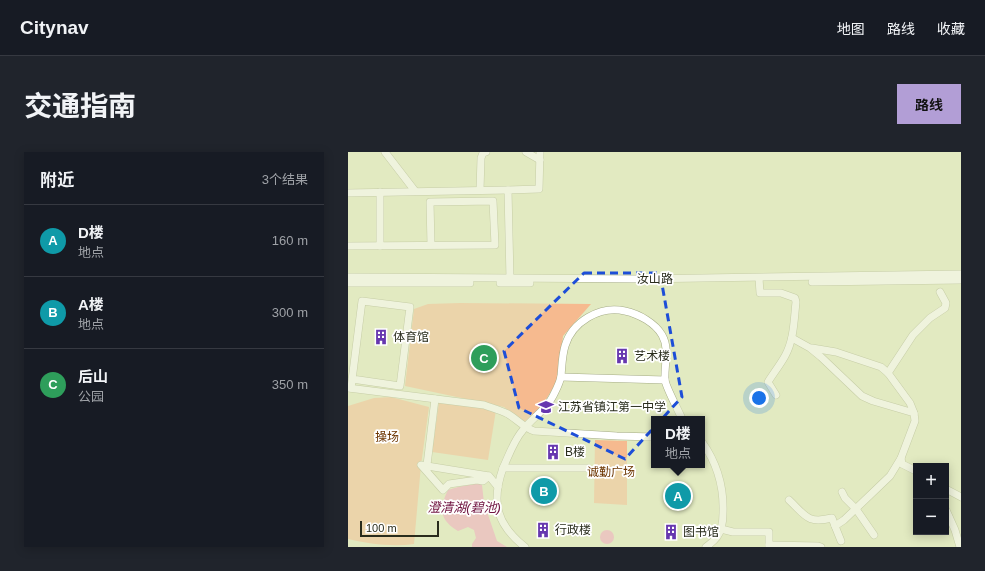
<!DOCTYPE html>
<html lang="zh">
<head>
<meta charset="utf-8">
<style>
  :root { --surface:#171b24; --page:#20242c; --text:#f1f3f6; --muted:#9ea1a6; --line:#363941; --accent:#b29ed6 }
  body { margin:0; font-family:Arial,"Noto Sans SC",sans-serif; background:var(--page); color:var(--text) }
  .controls { position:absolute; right:12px; bottom:12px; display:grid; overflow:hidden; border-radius:0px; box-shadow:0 2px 10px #0003 }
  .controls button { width:36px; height:36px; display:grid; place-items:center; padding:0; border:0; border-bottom:1px solid var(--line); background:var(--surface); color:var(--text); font:20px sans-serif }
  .scale { position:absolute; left:12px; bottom:10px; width:79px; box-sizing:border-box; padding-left:4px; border:2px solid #292c1c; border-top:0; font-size:11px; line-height:14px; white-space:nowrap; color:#292c1c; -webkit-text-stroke:3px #fff; paint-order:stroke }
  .you { position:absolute; left:411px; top:246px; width:14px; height:14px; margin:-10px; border:3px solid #fff; border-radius:50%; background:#1a73e8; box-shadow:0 0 0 6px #1a73e833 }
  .badge { display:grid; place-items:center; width:26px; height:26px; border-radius:50%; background:var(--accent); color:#fff; font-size:13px; font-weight:700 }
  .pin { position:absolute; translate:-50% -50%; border:2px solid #fff; box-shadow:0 1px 4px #0006 }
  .popup { position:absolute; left:303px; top:264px; width:54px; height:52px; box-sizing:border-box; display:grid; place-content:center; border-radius:0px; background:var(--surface); filter:drop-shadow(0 1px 3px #0005); font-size:13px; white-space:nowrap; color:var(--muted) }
  .popup b { font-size:15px; color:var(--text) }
  .popup::after { content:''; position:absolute; left:50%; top:100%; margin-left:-8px; border:8px solid transparent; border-top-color:var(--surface) }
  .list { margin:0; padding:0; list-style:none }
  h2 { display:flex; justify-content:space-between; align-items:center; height:52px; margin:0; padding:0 16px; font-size:17px }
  h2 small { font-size:13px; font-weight:400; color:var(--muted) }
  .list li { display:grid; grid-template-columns:26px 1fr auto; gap:12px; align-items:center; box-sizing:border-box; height:72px; padding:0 16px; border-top:1px solid var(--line) }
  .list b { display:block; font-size:15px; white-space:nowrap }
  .list p { margin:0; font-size:13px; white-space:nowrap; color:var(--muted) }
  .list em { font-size:13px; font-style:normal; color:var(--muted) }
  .map { position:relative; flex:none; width:613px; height:395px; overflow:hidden; border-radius:0px }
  header { display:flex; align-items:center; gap:24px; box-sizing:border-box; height:56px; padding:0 20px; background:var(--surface); border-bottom:1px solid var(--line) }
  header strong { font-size:19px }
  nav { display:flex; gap:22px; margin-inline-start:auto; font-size:14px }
  .intro { display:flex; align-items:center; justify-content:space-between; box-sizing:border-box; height:96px; padding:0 24px }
  h1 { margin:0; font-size:28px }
  .button { padding:10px 18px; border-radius:0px; background:var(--accent); color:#111; font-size:14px; font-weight:700 }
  main { display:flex; gap:24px; padding:0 24px }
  aside { flex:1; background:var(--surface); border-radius:0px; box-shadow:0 2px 10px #0003 }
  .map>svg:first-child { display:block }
  .park { fill:#f6ba8f }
  .water { fill:#f39fbe }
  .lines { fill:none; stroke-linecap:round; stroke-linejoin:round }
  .minor-casing { stroke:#a5ac86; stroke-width:8 }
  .minor { stroke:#fff; stroke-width:7 }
  .marked { fill:none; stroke:#1d4ed8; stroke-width:3; stroke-dasharray:8 5; stroke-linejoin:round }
  .labels { text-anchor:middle; stroke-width:3.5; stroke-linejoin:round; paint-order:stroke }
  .street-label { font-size:12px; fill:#292c1c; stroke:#fff }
  .poi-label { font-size:12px; fill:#292c1c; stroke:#fff; text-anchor:start }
  .park-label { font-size:12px; fill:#6c3500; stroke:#fff }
  .water-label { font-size:13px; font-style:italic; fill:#701441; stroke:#fff }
</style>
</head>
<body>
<header>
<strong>Citynav</strong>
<nav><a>地图</a><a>路线</a><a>收藏</a></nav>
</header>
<div class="intro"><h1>交通指南</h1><a class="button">路线</a></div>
<main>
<aside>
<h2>附近<small>3个结果</small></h2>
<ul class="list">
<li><span class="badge" style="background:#0f9aa8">A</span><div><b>D楼</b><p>地点</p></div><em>160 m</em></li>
<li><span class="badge" style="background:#0f9aa8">B</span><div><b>A楼</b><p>地点</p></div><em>300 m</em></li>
<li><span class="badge" style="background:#2e9e5b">C</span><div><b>后山</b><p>公园</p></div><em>350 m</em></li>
</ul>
</aside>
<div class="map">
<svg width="613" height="395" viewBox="0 0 613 395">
  <rect width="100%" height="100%" fill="#e2eac1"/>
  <g class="park">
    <polygon points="112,151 243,152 215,184 210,228 192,257 175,271 156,255 57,234 66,157 80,152"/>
    <path d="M43,245C56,248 68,252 81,255L73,313L66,392C45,395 21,392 0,387V254L26,246Z"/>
    <polygon points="91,250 148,258 140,308 84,300"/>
    <polygon points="247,288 279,289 279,353 246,351"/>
  </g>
  <g class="water">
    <path d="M132,331L134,333L136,351L149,389L159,395H124V392L128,386L126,378L120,375L110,379C91,368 91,356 100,338L110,335Z"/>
    <circle cx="259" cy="385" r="7"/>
  </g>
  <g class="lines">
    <defs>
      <g id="minor">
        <polyline points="37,0 67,39"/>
        <polyline points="178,0 192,8"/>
        <polyline points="132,38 133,6 135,1 138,0"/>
        <polyline points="32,40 32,94"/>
        <polyline points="0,41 160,38"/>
        <polyline points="0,94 147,93 145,49 82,50 83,93"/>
        <polyline points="0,125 293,127 613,122"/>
        <path d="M411,126L412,141H433L447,146L448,150C446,168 446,188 437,204C432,213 425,222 420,230L428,243"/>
        <polyline points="162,127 160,38 191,37 192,0"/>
        <polyline points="464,130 613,128"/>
        <polyline points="0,131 122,131"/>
        <polyline points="152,131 182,131"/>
        <polyline points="444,186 462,196 473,205 514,244 525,249 566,261 567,269 553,306 554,312 568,319"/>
        <polyline points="464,196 488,200 533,215 540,221"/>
        <polyline points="213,225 317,228"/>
        <path d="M0,236L136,253C144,256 152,258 160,262C170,268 175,275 186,279L269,284L306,285"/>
        <polyline points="3,236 14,149 62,155 52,234 4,227"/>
        <polyline points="566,261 562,251 540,221 565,183 582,166 597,156 598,151 592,140"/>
        <path d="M354,290C369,311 376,335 375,361C375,369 374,378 369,385C366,389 362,392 358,395"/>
        <polyline points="79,313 87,247"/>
        <path d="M155,316C161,303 166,288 175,278C184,266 198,258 205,244C208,238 212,231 213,224C214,214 214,204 217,194C224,170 252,153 277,159C291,162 307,171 314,183C322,197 316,213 317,228C318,236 331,259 334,267"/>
        <polyline points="141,324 135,329 129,328 101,332 95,338 73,313 141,324 150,335"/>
        <polyline points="598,337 613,345"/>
        <polyline points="494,340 497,346 508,357 526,383"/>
        <path d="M441,348C458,364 459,372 484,366L487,374"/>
        <polyline points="598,358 607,378 612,395"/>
        <polyline points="373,377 385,380 421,380 421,395"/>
        <polyline points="493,389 487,374 496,368 542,324 553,306"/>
        <polyline points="421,393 470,394 473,395"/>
        <path d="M177,395C148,372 143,350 155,316H239"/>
      </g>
    </defs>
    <use href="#minor" class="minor-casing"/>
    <use href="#minor" class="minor"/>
  </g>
  <path d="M0 0H613V395H0ZM236,121H312L334,245L277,307L171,256L156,199Z" fill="#e2eac1" fill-opacity=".55" fill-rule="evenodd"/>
  <path class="marked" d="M236,121H312L334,245L277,307L171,256L156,199Z"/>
  <defs>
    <symbol id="building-bare" viewBox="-9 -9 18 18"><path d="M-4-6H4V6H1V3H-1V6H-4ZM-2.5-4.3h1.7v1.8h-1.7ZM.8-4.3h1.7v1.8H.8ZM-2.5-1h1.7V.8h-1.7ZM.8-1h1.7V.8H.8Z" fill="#6637af" stroke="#fff" stroke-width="2.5" paint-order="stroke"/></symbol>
    <symbol id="school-bare" viewBox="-9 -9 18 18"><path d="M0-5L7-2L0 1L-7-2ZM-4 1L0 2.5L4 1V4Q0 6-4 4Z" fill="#6637af" stroke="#fff" stroke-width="2.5" paint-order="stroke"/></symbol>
  </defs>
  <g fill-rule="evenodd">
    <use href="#building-bare" x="22" y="174" width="22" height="22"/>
    <use href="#building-bare" x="263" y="193" width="22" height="22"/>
    <use href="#school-bare" x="187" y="244" width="22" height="22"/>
    <use href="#building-bare" x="194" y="289" width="22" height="22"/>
    <use href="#building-bare" x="184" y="367" width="22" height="22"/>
    <use href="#building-bare" x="312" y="369" width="22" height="22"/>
  </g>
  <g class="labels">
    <g class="street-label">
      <text x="307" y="131">汝山路</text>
    </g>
    <g class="poi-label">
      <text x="45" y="189">体育馆</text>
      <text x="286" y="208">艺术楼</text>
      <text x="210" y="259">江苏省镇江第一中学</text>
      <text x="217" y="304">B楼</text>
      <text x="207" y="382">行政楼</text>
      <text x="335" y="384">图书馆</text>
    </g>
    <g class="park-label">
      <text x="39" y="289">操场</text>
      <text x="263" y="324">诚勤广场</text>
    </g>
    <g class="water-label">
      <text x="116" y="360">澄清湖(碧池)</text>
    </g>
  </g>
</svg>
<div class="controls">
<button>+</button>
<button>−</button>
</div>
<div class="scale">100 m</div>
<div class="you"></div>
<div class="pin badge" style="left:330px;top:344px;background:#0f9aa8">A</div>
<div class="popup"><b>D楼</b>地点</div>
<div class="pin badge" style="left:196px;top:339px;background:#0f9aa8">B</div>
<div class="pin badge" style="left:136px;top:206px;background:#2e9e5b">C</div>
</div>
</main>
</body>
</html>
